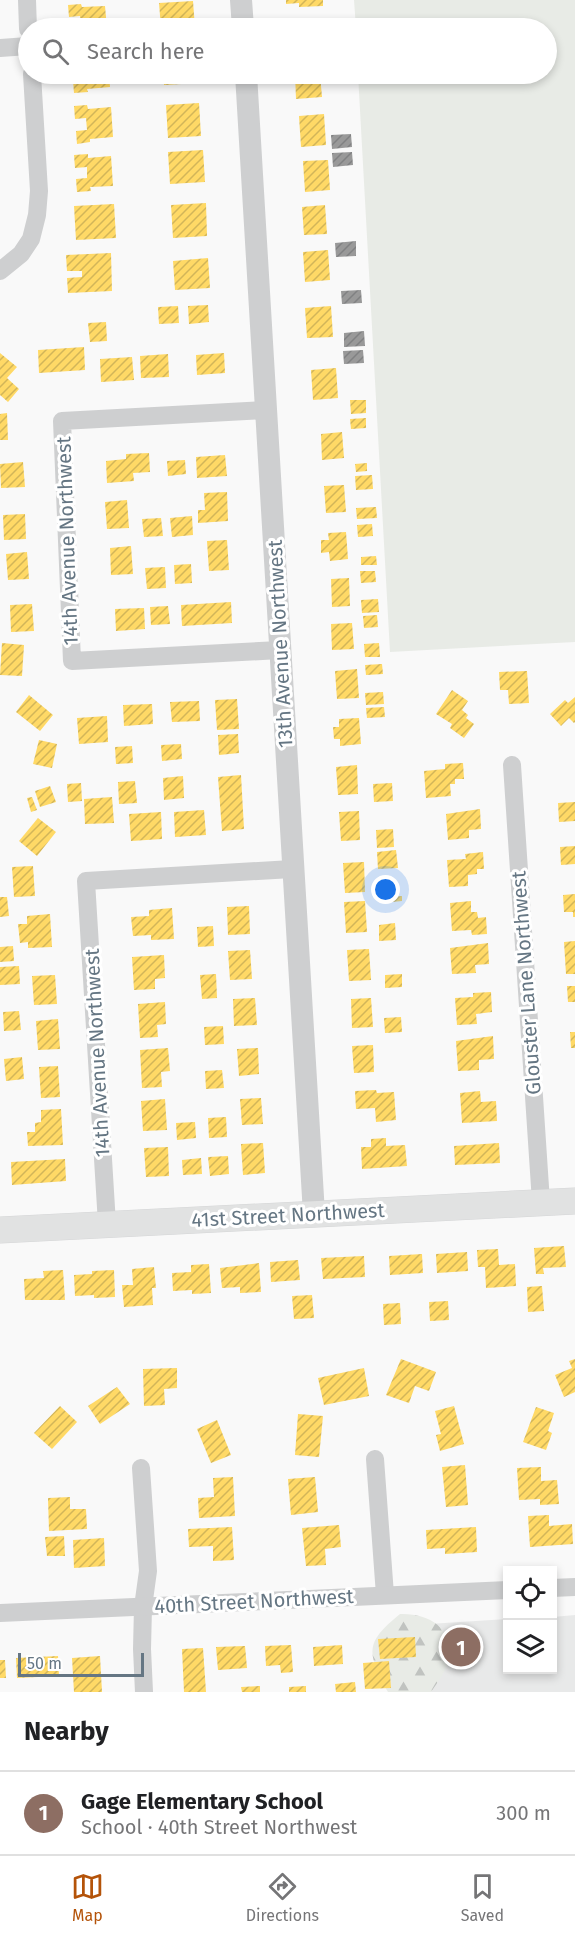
<!DOCTYPE html>
<html lang="en">
<head>
<meta charset="utf-8">
<style>
  :root { --surface:#fff; --page:#f6f6f6; --text:#202124; --muted:#757577; --line:#e0e0e0; --accent:#b45309 }
  body { margin:0; font-family:"Fira Sans",sans-serif; background:var(--page); color:var(--text) }
  .controls { position:absolute; right:18px; bottom:18px; display:grid; overflow:hidden; border-radius:0px; box-shadow:0 3px 9px #0003 }
  .controls button { width:54px; height:54px; display:grid; place-items:center; padding:0; border:0; border-bottom:2px solid var(--line); background:var(--surface); color:var(--text); font:30px sans-serif }
  .scale { position:absolute; left:18px; bottom:15px; width:126px; box-sizing:border-box; padding-left:6px; border:3px solid #657683; border-top:0; font-size:16px; line-height:21px; white-space:nowrap; color:#657683; -webkit-text-stroke:4px #fff; paint-order:stroke }
  .you { position:absolute; left:386px; top:890px; width:21px; height:21px; margin:-15px; border:4px solid #fff; border-radius:50%; background:#1a73e8; box-shadow:0 0 0 9px #1a73e833 }
  .badge { display:grid; place-items:center; width:39px; height:39px; border-radius:50%; background:var(--accent); color:#fff; font-size:20px; font-weight:700 }
  .pin { position:absolute; translate:-50% -50%; border:3px solid #fff; box-shadow:0 2px 6px #0006 }
  .list { margin:0; padding:0; list-style:none }
  h2 { display:flex; justify-content:space-between; align-items:center; height:78px; margin:0; padding:0 24px; font-size:26px }
  h2 small { font-size:20px; font-weight:400; color:var(--muted) }
  .list li { display:grid; grid-template-columns:39px 1fr auto; gap:18px; align-items:center; box-sizing:border-box; height:84px; padding:0 24px; border-top:2px solid var(--line) }
  .list b { display:block; font-size:22px; white-space:nowrap }
  .list p { margin:0; font-size:20px; white-space:nowrap; color:var(--muted) }
  .list em { font-size:20px; font-style:normal; color:var(--muted) }
  .icon { flex:none; width:33px; height:33px; fill:none; stroke:currentColor; stroke-width:2; stroke-linecap:round; stroke-linejoin:round }
  .map { position:relative; flex:none; width:575px; height:1692px; overflow:hidden }
  .search { position:absolute; background:var(--surface); box-shadow:0 3px 9px #0003; left:18px; right:18px; top:18px; height:66px; display:flex; align-items:center; gap:15px; box-sizing:border-box; padding:0 21px; border-radius:33px; color:var(--muted); font-size:22px }
  .sheet { height:162px; background:var(--surface) }
  nav { display:flex; justify-content:space-around; align-items:center; box-sizing:border-box; height:84px; border-top:2px solid var(--line); background:var(--surface); font-size:16px; color:var(--muted) }
  nav a { display:grid; justify-items:center; gap:3px }
  nav .on { color:var(--accent) }
  .map>svg:first-child { display:block }
  .built { fill:#e8e9e9 }
  .forest { fill:url(#forest-firs) }
  .park { fill:#e8ebe6 }
  .homes { fill:url(#homes-hatch) }
  .industry { fill:url(#industry-hatch) }
  .lines { fill:none; stroke-linecap:round; stroke-linejoin:round }
  .secondary-casing { stroke:#d5d6d7; stroke-width:27 }
  .minor { stroke:#cecfd0; stroke-width:18 }
  .tertiary { stroke:#cecfd0; stroke-width:22 }
  .secondary { stroke:#e1e2e2; stroke-width:26 }
  .labels { text-anchor:middle; stroke-width:6; stroke-linejoin:round; paint-order:stroke }
  .street-label { font-size:20px; fill:#657683; stroke:#fff }
</style>
</head>
<body>
<div class="map">
<svg width="575" height="1692" viewBox="0 0 575 1692">
  <defs>
    <pattern id="forest-firs" width="22" height="20" patternUnits="userSpaceOnUse" patternTransform="scale(1.5)"><rect width="22" height="20" fill="#e8ebe6"/><path d="M5 1l3.5 6h-7zM16 11l3.5 6h-7z" fill="#c0c3c0"/></pattern>
    <pattern id="homes-hatch" width="6" height="6" patternUnits="userSpaceOnUse" patternTransform="scale(1.5)"><rect width="6" height="6" fill="#ffd966"/><path d="M-1 1l2-2M0 6l6-6M5 7l2-2" fill="none" stroke="#d2b559"/></pattern>
    <pattern id="industry-hatch" width="6" height="6" patternUnits="userSpaceOnUse" patternTransform="scale(1.5)"><rect width="6" height="6" fill="#999"/><path d="M-1 1l2-2M0 6l6-6M5 7l2-2" fill="none" stroke="#808182"/></pattern>
  </defs>
  <rect width="100%" height="100%" fill="#f9f9f9"/>
  <polygon class="built" points="575,1615 575,1692 416,1692 413,1625 507,1619 508,1670 552,1670 553,1617"/>
  <path class="forest" d="M400,1614C428,1613 453,1627 449,1658C448,1669 437,1683 431,1692H388C368,1653 363,1644 400,1614Z"/>
  <polygon class="park" points="354,0 575,0 575,642 390,652 358,74 546,74 546,28 356,28"/>
  <g class="homes">
    <polygon points="286,0 323,0 323,6 299,7 299,3 286,4"/>
    <polygon points="193,1 195,28 161,28 159,3"/>
    <polygon points="81,4 82,7 105,6 107,28 81,28 80,16 69,17 68,5"/>
    <polygon points="324,18 324,28 287,28 287,24 299,23 299,19"/>
    <polygon points="84,74 109,74 110,87 87,89 88,92 74,93 73,81 84,80"/>
    <polygon points="163,74 199,74 199,83 164,85"/>
    <polygon points="295,74 320,74 322,97 296,99"/>
    <polygon points="199,103 201,136 168,138 166,105"/>
    <polygon points="87,105 88,109 111,107 113,137 90,139 90,142 77,144 76,131 87,130 86,118 75,119 74,106"/>
    <polygon points="324,114 326,145 301,147 299,116"/>
    <polygon points="203,150 205,182 170,184 168,152"/>
    <polygon points="88,154 88,158 111,156 113,186 90,187 91,191 77,192 76,179 87,178 87,167 75,168 74,155"/>
    <polygon points="328,160 330,190 305,192 303,161"/>
    <polygon points="206,203 207,236 173,238 171,205"/>
    <polygon points="114,204 116,238 76,240 74,206"/>
    <polygon points="325,205 327,234 304,235 302,207"/>
    <polygon points="328,250 330,280 305,282 303,252"/>
    <polygon points="111,253 112,291 68,293 67,278 82,277 82,271 67,271 66,255"/>
    <polygon points="208,258 210,288 175,290 173,261"/>
    <polygon points="208,305 209,322 189,324 188,306"/>
    <polygon points="178,306 179,323 159,324 158,307"/>
    <polygon points="331,306 333,337 307,338 305,308"/>
    <polygon points="106,322 107,341 90,342 88,323"/>
    <polygon points="84,347 85,370 39,373 38,350"/>
    <polygon points="0,353 17,367 7,378 19,389 8,402 0,395"/>
    <polygon points="224,353 225,373 197,375 196,355"/>
    <polygon points="168,354 169,377 141,378 140,356"/>
    <polygon points="132,357 134,380 101,382 100,359"/>
    <polygon points="336,368 338,398 313,400 311,370"/>
    <polygon points="350,400 366,400 366,413 351,414"/>
    <polygon points="7,413 8,440 0,440 0,414"/>
    <polygon points="366,418 366,428 351,429 350,419"/>
    <polygon points="342,432 344,458 322,460 321,434"/>
    <polygon points="149,453 150,472 133,473 134,481 107,483 106,461 126,459 126,454"/>
    <polygon points="225,455 227,476 197,478 196,457"/>
    <polygon points="185,460 186,474 168,476 167,461"/>
    <polygon points="23,462 25,487 1,488 0,464"/>
    <polygon points="367,463 367,471 356,472 355,464"/>
    <polygon points="372,475 373,489 356,490 355,476"/>
    <polygon points="344,485 346,512 326,513 324,486"/>
    <polygon points="227,492 228,521 198,523 198,510 205,510 204,493"/>
    <polygon points="127,500 129,528 107,529 105,502"/>
    <polygon points="376,507 377,518 357,519 356,508"/>
    <polygon points="25,514 26,539 4,540 3,515"/>
    <polygon points="192,516 193,535 172,537 170,518"/>
    <polygon points="161,518 163,536 144,537 142,519"/>
    <polygon points="372,524 373,536 358,537 357,525"/>
    <polygon points="346,532 348,559 330,561 329,552 321,553 321,540 329,540 328,533"/>
    <polygon points="227,540 229,570 209,571 207,541"/>
    <polygon points="131,546 133,574 111,575 110,548"/>
    <polygon points="27,552 29,579 8,580 6,554"/>
    <polygon points="376,556 377,565 361,565 361,557"/>
    <polygon points="191,564 192,583 175,584 174,565"/>
    <polygon points="165,567 166,588 147,589 145,568"/>
    <polygon points="360,571 375,571 376,582 361,583"/>
    <polygon points="349,578 350,606 332,607 331,579"/>
    <polygon points="378,599 379,612 362,613 361,600"/>
    <polygon points="231,602 232,623 182,626 181,605"/>
    <polygon points="32,604 34,631 11,632 10,605"/>
    <polygon points="168,606 170,624 151,625 150,607"/>
    <polygon points="144,608 145,629 116,631 115,609"/>
    <polygon points="377,615 378,627 364,628 363,616"/>
    <polygon points="352,623 354,649 332,650 331,624"/>
    <polygon points="2,643 24,645 22,676 0,675"/>
    <polygon points="379,643 380,657 365,657 364,644"/>
    <polygon points="382,664 383,674 366,675 365,665"/>
    <polygon points="357,669 359,698 337,699 335,671"/>
    <polygon points="527,671 529,703 509,704 508,690 500,690 499,672"/>
    <polygon points="452,690 468,701 462,710 468,715 466,718 474,724 464,738 450,728 452,724 436,714"/>
    <polygon points="383,692 384,704 366,705 365,693"/>
    <polygon points="29,695 53,715 40,731 16,712"/>
    <polygon points="575,697 575,722 574,723 569,718 561,726 550,714 565,700 568,703"/>
    <polygon points="237,699 239,729 217,730 215,700"/>
    <polygon points="199,701 200,721 172,722 170,702"/>
    <polygon points="152,704 153,724 124,726 123,705"/>
    <polygon points="384,707 385,717 367,718 366,708"/>
    <polygon points="107,716 108,742 79,744 77,718"/>
    <polygon points="359,718 361,744 340,746 340,739 334,739 333,727 339,727 339,719"/>
    <polygon points="238,734 239,753 219,755 218,735"/>
    <polygon points="39,740 57,744 52,768 33,764"/>
    <polygon points="181,744 182,759 162,761 161,745"/>
    <polygon points="132,746 133,763 116,764 115,747"/>
    <polygon points="463,763 464,779 455,779 455,784 450,784 451,796 426,798 424,771 445,769 445,764"/>
    <polygon points="357,765 358,794 338,795 336,767"/>
    <polygon points="241,775 244,829 222,831 218,777"/>
    <polygon points="183,776 184,798 164,800 163,778"/>
    <polygon points="135,781 137,803 119,804 118,782"/>
    <polygon points="81,783 82,801 68,802 67,784"/>
    <polygon points="392,783 393,801 374,802 373,784"/>
    <polygon points="50,786 56,802 40,807 35,791"/>
    <polygon points="32,797 37,810 31,812 27,798"/>
    <polygon points="112,797 114,823 85,824 84,799"/>
    <polygon points="575,802 575,821 559,822 558,803"/>
    <polygon points="480,809 481,829 469,830 469,838 448,840 446,814"/>
    <polygon points="204,810 206,835 175,837 174,812"/>
    <polygon points="359,811 360,840 341,841 339,812"/>
    <polygon points="161,812 162,839 131,841 129,814"/>
    <polygon points="38,818 56,832 37,856 19,841"/>
    <polygon points="393,829 394,847 377,848 376,830"/>
    <polygon points="575,846 575,864 561,865 560,847"/>
    <polygon points="396,850 398,868 378,869 377,852"/>
    <polygon points="483,852 484,869 477,869 477,874 468,875 468,886 449,887 447,860 466,859 465,854"/>
    <polygon points="364,862 365,892 345,893 343,863"/>
    <polygon points="33,866 35,896 14,897 12,867"/>
    <polygon points="575,894 575,917 573,917 573,912 564,912 563,895"/>
    <polygon points="402,896 402,901 392,902 392,897"/>
    <polygon points="0,897 7,897 9,916 0,917"/>
    <polygon points="365,901 367,932 346,933 344,902"/>
    <polygon points="471,901 471,912 477,912 478,918 486,917 487,934 472,935 471,930 452,931 450,903"/>
    <polygon points="249,906 250,934 228,935 227,907"/>
    <polygon points="172,908 174,939 151,940 151,935 133,936 131,917 149,916 149,910"/>
    <polygon points="50,914 52,947 28,948 28,942 20,943 18,924 27,924 27,916"/>
    <polygon points="395,923 396,940 379,941 379,925"/>
    <polygon points="213,926 214,946 198,947 197,927"/>
    <polygon points="575,941 575,974 566,974 564,942"/>
    <polygon points="488,943 489,964 475,965 476,973 452,974 450,948"/>
    <polygon points="13,946 14,961 0,962 0,947"/>
    <polygon points="369,949 371,980 349,981 347,950"/>
    <polygon points="250,950 252,979 230,980 228,951"/>
    <polygon points="164,955 165,978 155,979 155,989 134,990 132,957"/>
    <polygon points="19,966 20,984 0,985 0,967"/>
    <polygon points="216,974 217,998 202,999 200,975"/>
    <polygon points="402,974 402,987 385,988 385,975"/>
    <polygon points="55,975 57,1004 34,1005 32,976"/>
    <polygon points="567,986 575,986 575,1002 568,1002"/>
    <polygon points="491,992 492,1012 476,1014 477,1024 457,1025 455,998 473,997 473,993"/>
    <polygon points="255,998 257,1025 234,1026 233,999"/>
    <polygon points="371,998 373,1027 352,1028 351,999"/>
    <polygon points="165,1002 166,1024 157,1025 158,1037 140,1038 138,1004"/>
    <polygon points="19,1011 21,1030 4,1031 3,1012"/>
    <polygon points="401,1017 402,1032 385,1033 384,1018"/>
    <polygon points="58,1019 60,1049 38,1050 36,1021"/>
    <polygon points="223,1026 224,1044 205,1045 204,1027"/>
    <polygon points="570,1032 575,1032 575,1048 571,1048"/>
    <polygon points="493,1036 494,1059 479,1060 479,1070 458,1071 456,1041"/>
    <polygon points="373,1045 374,1072 354,1073 352,1046"/>
    <polygon points="168,1048 170,1071 161,1072 162,1087 142,1088 140,1050"/>
    <polygon points="258,1048 259,1074 239,1076 237,1049"/>
    <polygon points="22,1057 24,1079 6,1081 4,1059"/>
    <polygon points="58,1066 60,1097 41,1098 39,1067"/>
    <polygon points="222,1070 224,1088 206,1089 205,1071"/>
    <polygon points="376,1090 377,1093 394,1092 396,1120 376,1122 375,1108 356,1109 355,1091"/>
    <polygon points="480,1091 481,1102 496,1101 497,1121 462,1123 460,1093"/>
    <polygon points="261,1098 263,1124 242,1125 240,1099"/>
    <polygon points="165,1099 167,1130 143,1131 141,1101"/>
    <polygon points="61,1109 63,1145 28,1146 27,1132 35,1132 35,1123 41,1122 41,1110"/>
    <polygon points="226,1117 227,1137 209,1138 208,1118"/>
    <polygon points="195,1122 196,1138 177,1140 176,1123"/>
    <polygon points="386,1138 386,1146 405,1145 407,1166 362,1169 361,1147 371,1147 371,1139"/>
    <polygon points="263,1143 265,1173 243,1175 241,1144"/>
    <polygon points="499,1143 500,1163 455,1165 454,1146"/>
    <polygon points="168,1147 169,1176 146,1177 144,1148"/>
    <polygon points="228,1156 229,1174 210,1176 208,1157"/>
    <polygon points="201,1158 202,1174 183,1175 182,1160"/>
    <polygon points="65,1159 66,1181 12,1185 11,1162"/>
    <polygon points="564,1246 566,1267 543,1268 544,1274 536,1274 534,1248"/>
    <polygon points="498,1249 499,1265 515,1264 516,1286 486,1288 485,1267 478,1267 477,1250"/>
    <polygon points="467,1252 468,1271 437,1273 436,1254"/>
    <polygon points="422,1254 423,1273 390,1275 389,1256"/>
    <polygon points="364,1256 365,1277 323,1279 321,1258"/>
    <polygon points="298,1260 300,1280 271,1282 270,1262"/>
    <polygon points="259,1263 261,1292 240,1293 240,1287 222,1288 220,1268"/>
    <polygon points="209,1264 211,1293 192,1294 192,1290 173,1291 172,1273 191,1272 191,1265"/>
    <polygon points="154,1267 156,1288 152,1288 153,1305 124,1307 122,1285 133,1285 132,1269"/>
    <polygon points="63,1270 65,1300 25,1300 24,1279 44,1278 43,1271"/>
    <polygon points="114,1270 115,1297 94,1298 94,1295 75,1296 74,1275 92,1274 92,1271"/>
    <polygon points="542,1286 544,1311 528,1312 527,1287"/>
    <polygon points="312,1295 314,1318 294,1319 292,1296"/>
    <polygon points="448,1301 449,1320 430,1321 429,1302"/>
    <polygon points="400,1303 401,1324 384,1325 383,1304"/>
    <polygon points="401,1359 436,1372 429,1391 415,1386 409,1403 386,1395"/>
    <polygon points="575,1359 575,1392 564,1397 555,1375 572,1368 569,1361"/>
    <polygon points="177,1368 177,1388 164,1389 165,1405 144,1406 143,1369"/>
    <polygon points="364,1368 369,1396 324,1405 318,1378"/>
    <polygon points="117,1387 130,1404 100,1424 88,1406"/>
    <polygon points="60,1406 77,1422 52,1449 34,1433"/>
    <polygon points="454,1406 464,1444 440,1451 436,1435 441,1434 435,1411"/>
    <polygon points="536,1407 554,1413 548,1431 552,1433 546,1450 523,1442"/>
    <polygon points="298,1414 323,1416 319,1457 295,1455"/>
    <polygon points="217,1420 231,1455 211,1463 197,1429"/>
    <polygon points="465,1465 468,1505 446,1507 442,1467"/>
    <polygon points="541,1467 541,1481 557,1480 559,1504 540,1505 540,1499 519,1500 517,1468"/>
    <polygon points="233,1477 235,1516 199,1518 198,1498 214,1497 213,1478"/>
    <polygon points="315,1477 318,1512 291,1515 288,1479"/>
    <polygon points="70,1497 70,1509 86,1509 87,1529 49,1531 48,1498"/>
    <polygon points="549,1515 549,1526 572,1524 573,1544 530,1547 528,1516"/>
    <polygon points="339,1525 341,1547 325,1549 326,1565 306,1566 302,1528"/>
    <polygon points="232,1527 234,1560 213,1561 213,1546 189,1547 188,1529"/>
    <polygon points="476,1527 477,1552 445,1554 445,1548 427,1549 426,1530"/>
    <polygon points="64,1536 65,1556 47,1556 45,1537"/>
    <polygon points="104,1538 105,1566 74,1568 73,1540"/>
    <polygon points="415,1637 416,1657 380,1659 378,1639"/>
    <polygon points="291,1645 293,1672 281,1673 280,1665 266,1666 265,1646"/>
    <polygon points="342,1645 343,1664 314,1666 313,1647"/>
    <polygon points="245,1646 247,1668 218,1670 216,1647"/>
    <polygon points="203,1648 206,1692 184,1692 182,1649"/>
    <polygon points="58,1656 59,1676 17,1678 16,1658"/>
    <polygon points="100,1656 102,1692 74,1692 72,1658"/>
    <polygon points="0,1660 5,1660 6,1678 0,1678"/>
    <polygon points="389,1661 391,1688 365,1689 363,1663"/>
    <polygon points="355,1682 356,1692 336,1692 335,1684"/>
    <polygon points="260,1686 260,1692 242,1692 241,1687"/>
    <polygon points="306,1686 306,1692 289,1692 289,1687"/>
  </g>
  <g class="industry">
    <polygon points="351,134 352,147 332,149 331,135"/>
    <polygon points="352,152 353,165 333,167 332,153"/>
    <polygon points="356,241 356,256 336,257 335,243"/>
    <polygon points="361,290 362,303 342,304 341,291"/>
    <polygon points="364,331 365,346 344,347 344,333"/>
    <polygon points="363,350 364,363 344,364 343,351"/>
  </g>
  <g class="lines">
    <defs>
      <polyline id="secondary" points="0,1230 575,1201"/>
    </defs>
    <use href="#secondary" class="secondary-casing"/>
    <g class="minor">
      <polyline points="27,0 28,29"/>
      <polyline points="0,48 28,46"/>
      <polyline points="0,271 21,254 31,239 37,215 39,191 32,74"/>
      <polyline points="267,410 62,421 72,661 280,650"/>
      <polyline points="512,765 541,1202"/>
      <polyline points="107,1224 86,881 292,869"/>
      <polyline points="375,1459 385,1595"/>
      <polyline points="141,1468 148,1571 143,1607 142,1649 144,1692"/>
      <polyline points="552,1588 575,1587"/>
      <polyline points="0,1613 508,1590"/>
    </g>
    <g class="tertiary">
      <polyline points="241,0 243,28"/>
      <polyline points="246,74 314,1214"/>
    </g>
    <use href="#secondary" class="secondary"/>
  </g>
  <g class="labels">
    <g class="street-label">
      <text transform="translate(67 541) rotate(-92)" y="7">14th Avenue Northwest</text>
      <text transform="translate(280 644) rotate(-93)" y="7">13th Avenue Northwest</text>
      <text transform="translate(526 983) rotate(-94)" y="7">Glouster Lane Northwest</text>
      <text transform="translate(97 1053) rotate(-93)" y="7">14th Avenue Northwest</text>
      <text transform="translate(288 1215) rotate(-3)" y="7">41st Street Northwest</text>
      <text transform="translate(254 1601) rotate(-3)" y="7">40th Street Northwest</text>
    </g>
  </g>
</svg>
<div class="controls">
<button><svg class="icon" aria-label="locate" viewBox="0 0 24 24"><circle cx="12" cy="12" r="6"/><path d="M12 2v4M12 18v4M2 12h4M18 12h4"/></svg></button>
<button><svg class="icon" aria-label="layers" viewBox="0 0 24 24"><path d="M12 4l9 5-9 5-9-5zM3 14l9 5 9-5"/></svg></button>
</div>
<div class="scale">50 m</div>
<div class="you"></div>
<div class="pin badge" style="left:461px;top:1647px;background:#8d6e63">1</div>
<div class="search"><svg class="icon" aria-label="search" viewBox="0 0 24 24"><circle cx="10" cy="10" r="6"/><path d="M15 15l6 6"/></svg>Search here</div>
</div>
<section class="sheet">
<h2>Nearby<small></small></h2>
<ul class="list">
<li><span class="badge" style="background:#8d6e63">1</span><div><b>Gage Elementary School</b><p>School · 40th Street Northwest</p></div><em>300 m</em></li>
</ul>
</section>
<nav>
<a class="on"><svg class="icon" aria-label="map" viewBox="0 0 24 24"><path d="M3 6l6-2 6 2 6-2v14l-6 2-6-2-6 2zM9 4v14M15 6v14"/></svg>Map</a>
<a><svg class="icon" aria-label="directions" viewBox="0 0 24 24"><path d="M12 3l9 9-9 9-9-9zM9 14v-3h6M13 9l2 2-2 2"/></svg>Directions</a>
<a><svg class="icon" aria-label="saved" viewBox="0 0 24 24"><path d="M7 4h10v16l-5-4-5 4z"/></svg>Saved</a>
</nav>
</body>
</html>
